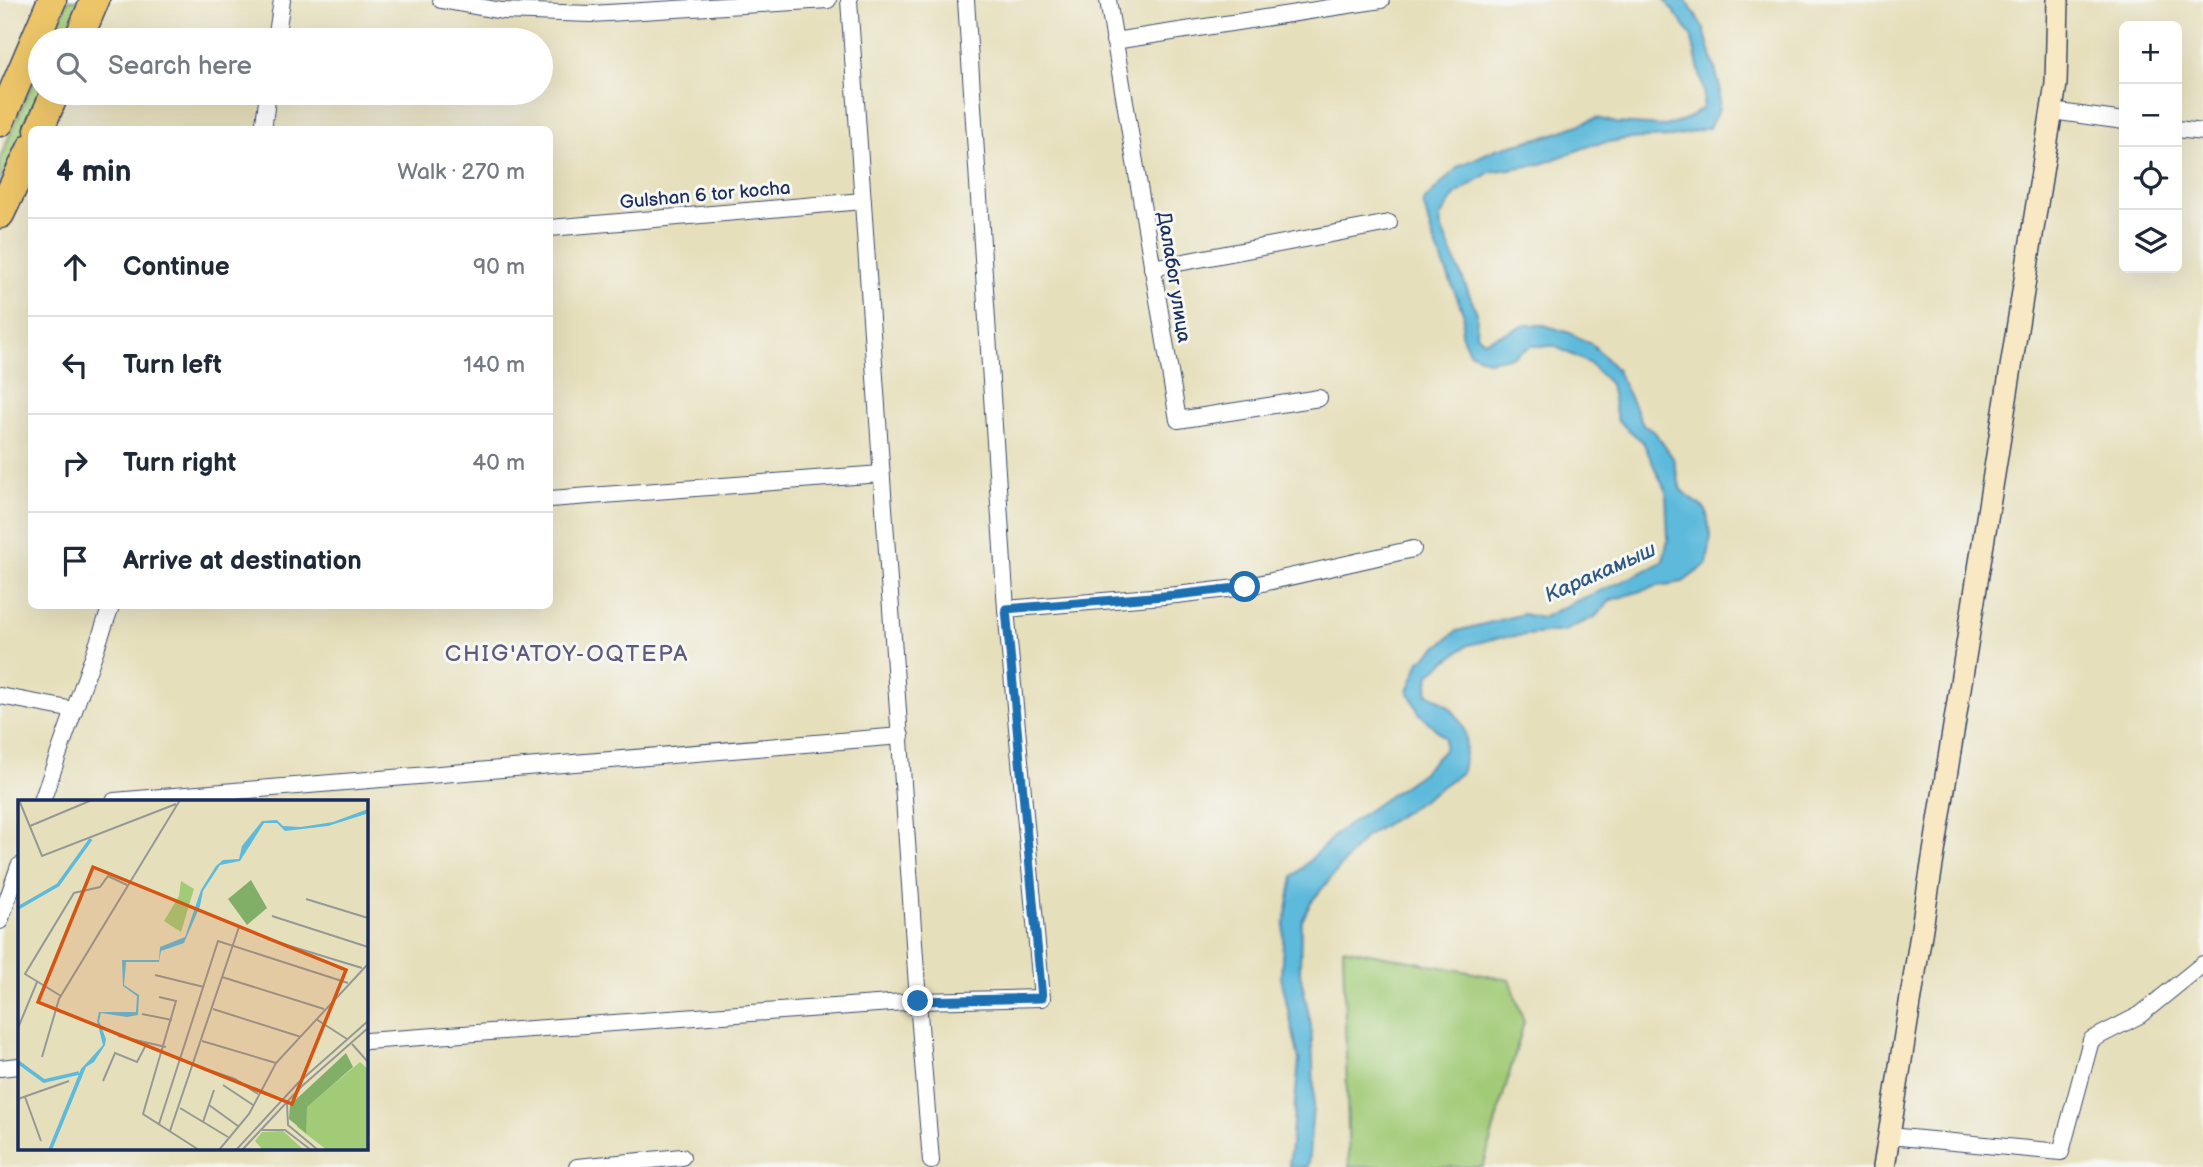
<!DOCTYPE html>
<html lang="en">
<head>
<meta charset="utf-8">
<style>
  :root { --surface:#fff; --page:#f6f6f7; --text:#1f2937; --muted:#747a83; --line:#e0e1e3 }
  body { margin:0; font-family:"Balsamiq Sans",sans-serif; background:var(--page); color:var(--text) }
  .controls { position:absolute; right:21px; top:21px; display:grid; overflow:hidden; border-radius:10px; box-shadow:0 7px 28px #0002 }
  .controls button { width:63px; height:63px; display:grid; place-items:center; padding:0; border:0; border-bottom:2px solid var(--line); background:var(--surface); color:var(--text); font:35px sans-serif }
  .stop { position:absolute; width:21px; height:21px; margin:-16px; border:5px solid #1f6fb2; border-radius:50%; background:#fff }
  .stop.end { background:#1f6fb2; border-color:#fff; box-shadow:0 2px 7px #0008 }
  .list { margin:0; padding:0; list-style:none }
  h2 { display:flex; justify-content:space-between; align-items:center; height:91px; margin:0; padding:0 28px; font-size:30px }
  h2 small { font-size:23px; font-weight:400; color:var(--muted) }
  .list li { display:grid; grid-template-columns:46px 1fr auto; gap:21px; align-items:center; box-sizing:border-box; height:98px; padding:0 28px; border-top:2px solid var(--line) }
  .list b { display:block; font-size:26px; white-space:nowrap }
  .list em { font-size:23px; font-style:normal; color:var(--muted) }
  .icon { flex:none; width:38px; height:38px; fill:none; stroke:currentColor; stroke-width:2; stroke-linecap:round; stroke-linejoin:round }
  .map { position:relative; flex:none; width:2203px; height:1167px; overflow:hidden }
  .search { position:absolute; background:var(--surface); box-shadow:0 7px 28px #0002; left:28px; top:28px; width:525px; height:77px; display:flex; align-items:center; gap:18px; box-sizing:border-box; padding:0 24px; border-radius:38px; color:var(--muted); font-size:26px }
  .panel { position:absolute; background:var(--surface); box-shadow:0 7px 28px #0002; left:28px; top:126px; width:525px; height:483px; border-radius:10px }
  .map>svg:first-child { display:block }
  .green { fill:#a2cb77; stroke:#5e7d6a; stroke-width:2 }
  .water { fill:#5dbadb; stroke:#3c749c; stroke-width:2 }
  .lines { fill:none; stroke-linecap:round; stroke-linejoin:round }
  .street-casing { stroke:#39496c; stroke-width:18 }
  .secondary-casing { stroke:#39496c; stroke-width:24 }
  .highway-casing { stroke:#39496c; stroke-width:31 }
  .street { stroke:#fff; stroke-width:16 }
  .secondary { stroke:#f8e8c3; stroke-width:21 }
  .highway { stroke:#edc569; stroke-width:28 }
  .route { stroke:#1f6fb2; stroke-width:9 }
  .labels { text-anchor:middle; stroke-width:6; stroke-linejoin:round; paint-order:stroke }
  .street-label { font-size:19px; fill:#1b2f5e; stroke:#f6f6f2 }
  .water-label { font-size:21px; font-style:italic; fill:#2f5984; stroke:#f6f6f2 }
  .quarter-label { font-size:23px; letter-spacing:2px; fill:#5e5a7e; stroke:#f6f6f2 }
  .inset-river { fill:none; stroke:#5dbadb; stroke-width:3.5 }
  .inset-road { fill:none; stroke:#959996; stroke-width:2 }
  .view { fill:#d45514; fill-opacity:0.15; stroke:#d45514; stroke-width:3.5 }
  .inset-edge { fill:none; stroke:#1b2f5e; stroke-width:3.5 }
</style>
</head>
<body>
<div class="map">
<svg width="2203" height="1167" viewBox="0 0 2203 1167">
  <rect width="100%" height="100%" fill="#f6f6f2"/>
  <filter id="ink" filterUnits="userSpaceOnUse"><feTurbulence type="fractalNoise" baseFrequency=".0143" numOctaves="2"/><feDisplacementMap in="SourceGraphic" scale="14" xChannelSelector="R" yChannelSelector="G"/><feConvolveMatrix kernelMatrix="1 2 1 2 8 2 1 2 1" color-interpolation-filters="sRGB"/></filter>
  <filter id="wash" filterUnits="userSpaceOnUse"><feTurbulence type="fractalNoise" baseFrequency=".00686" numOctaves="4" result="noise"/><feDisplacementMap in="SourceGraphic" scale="28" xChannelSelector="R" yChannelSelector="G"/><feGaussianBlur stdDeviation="1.57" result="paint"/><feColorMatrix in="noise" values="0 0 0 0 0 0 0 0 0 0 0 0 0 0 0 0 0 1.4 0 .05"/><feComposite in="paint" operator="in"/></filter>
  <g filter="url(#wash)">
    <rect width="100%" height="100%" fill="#e6dfbb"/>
    <g class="green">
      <polygon points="68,0 80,0 63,40 51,40"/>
      <polygon points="40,66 41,93 0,184 0,158"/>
      <polygon points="1343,948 1510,980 1524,1022 1483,1167 1349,1167"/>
    </g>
    <path class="water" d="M1665,0H1686L1704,29L1720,87L1719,109L1709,128L1672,137L1626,139L1592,145L1541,164L1490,172L1455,195L1440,217L1441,227L1477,313L1476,334L1484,341L1526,325H1544L1570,333L1593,345L1616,369L1644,426L1654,431L1673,458L1681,490L1706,510L1711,536L1707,564L1683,582L1658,586L1611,600L1595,617L1564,631L1498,638L1468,645L1429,674L1427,693C1445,701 1463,716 1466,738C1467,748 1463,762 1462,772L1423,800L1364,838L1311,902L1301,923L1300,973L1311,1025L1313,1062L1314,1094L1308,1167H1289L1299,1060L1281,977L1284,925L1293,877L1339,831L1422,773L1444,750L1445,738L1419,713L1408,691L1420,661L1457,631L1523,614L1542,618C1581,596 1624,584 1663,561L1668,539L1666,492L1643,442L1617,420L1610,384L1589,363L1554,346H1531L1513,356L1489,361L1469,352L1461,334L1464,315L1431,233L1423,202L1459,166L1496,149L1554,134L1597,118L1616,123L1665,126L1687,119L1703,108L1704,92L1691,35Z"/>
  </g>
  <g filter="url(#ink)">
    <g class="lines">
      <defs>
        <g id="street">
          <polyline points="441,0 502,11 591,14 828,0"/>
          <polyline points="849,0 918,1001 931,1161"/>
          <polyline points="1108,0 1178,420 1319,398"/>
          <polyline points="276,40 282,0"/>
          <polyline points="1114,41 1381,0"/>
          <polyline points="2052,111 2124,121"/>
          <polyline points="2177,129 2203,132"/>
          <polyline points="263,130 268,93"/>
          <polyline points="550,228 863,201"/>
          <polyline points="1152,268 1389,223"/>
          <polyline points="550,499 881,474"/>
          <polyline points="1006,609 1176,595 1245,587 1413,549"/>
          <polyline points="0,696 74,710"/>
          <polyline points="42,801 111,606"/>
          <polyline points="114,801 901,736"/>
          <polyline points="0,921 19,866"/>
          <polyline points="366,1041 918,1001 1042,998 1006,609 966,0"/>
          <polyline points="0,1068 19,1066"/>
          <polyline points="1889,1136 2061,1152 2091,1040 2140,1015 2203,964"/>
          <polyline points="577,1167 682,1157"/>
        </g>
        <polyline id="secondary" points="1884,1167 2056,84 2058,0"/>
        <g id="highway">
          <polyline points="78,40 95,0"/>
          <polyline points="0,122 52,0"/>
          <polyline points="39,130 55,93"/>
          <polyline points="0,214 32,147"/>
        </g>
      </defs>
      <use href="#street" class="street-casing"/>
      <use href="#secondary" class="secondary-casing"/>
      <use href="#highway" class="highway-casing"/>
      <use href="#street" class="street"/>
      <use href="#secondary" class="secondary"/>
      <use href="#highway" class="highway"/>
    </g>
  </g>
  <g class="lines" filter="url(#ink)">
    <polyline class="route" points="918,1001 1042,998 1006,609 1176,595 1245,587"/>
  </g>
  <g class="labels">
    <g class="street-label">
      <text transform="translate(705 194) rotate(-5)" y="7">Gulshan 6 tor kocha</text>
      <text transform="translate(1175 277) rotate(81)" y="7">Далабог улица</text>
    </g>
    <g class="water-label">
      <text transform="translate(1600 572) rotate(-24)" y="7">Каракамыш</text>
    </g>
    <g class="quarter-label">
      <text x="567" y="661">CHIG'ATOY-OQTEPA</text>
    </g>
  </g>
  <g transform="translate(18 800)">
    <rect width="350" height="350" fill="#e6dfbb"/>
    <path d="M163,81L176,89L163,132L146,121L161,96ZM342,262L350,269V350H309L279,327L280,314ZM265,331L286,350H245L237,341L244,332Z" fill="#a2cb77"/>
    <path d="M233,80L249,108L229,125L210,99ZM328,253L335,267L289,307L288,333L271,319L272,305Z" fill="#81af68"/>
    <path d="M350,9L348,14L310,26L267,31L259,23H246L222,61L202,65L185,91L182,106L166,143L143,151L141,162H108L106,185L121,195L120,215L109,217L83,213L81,221L88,239L87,245L76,262L68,267L34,350H30L63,269L85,245L79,221L81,212H118L119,196L105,186L104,160H141L142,147L167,137L183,90L198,66L205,60L221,59L224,46L244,21L259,20L265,26L283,27L315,22Z" fill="#5dbadb"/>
    <path class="inset-river" d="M0,108L40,85L73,39M0,262L26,281L61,273"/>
    <path class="inset-road" d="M1,0L24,56L158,4M12,26L74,0M288,99L350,118M254,116L350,147M249,139L344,168M137,175L186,187M204,177L306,209M43,196L7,174L56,93L82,87L90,76L109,85M141,197L158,201L125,314L181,350M195,209L283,237M124,214L154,220M298,219L329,239M0,228L19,182M100,236L148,247M184,241L258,263M334,244L350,262M24,257L41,199L162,0M176,265L217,279L240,294M85,281L97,253L119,262L129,243M205,285L235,305M7,297L23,341M0,299L51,281M269,303L270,325L300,350M191,305L220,326M162,308L210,337M185,322L196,290M141,324L200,141L330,183M244,330H267L293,350M152,331L221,127M201,350L231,314L258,263L350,164M218,350L280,283L350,221M224,350L283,287L350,228"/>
    <path class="view" d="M75,67L328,170L274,304L20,202Z"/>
    <rect width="350" height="350" class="inset-edge"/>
  </g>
</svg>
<div class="controls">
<button>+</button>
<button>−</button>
<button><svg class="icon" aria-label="locate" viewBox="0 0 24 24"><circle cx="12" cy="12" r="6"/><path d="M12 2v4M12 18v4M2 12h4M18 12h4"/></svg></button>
<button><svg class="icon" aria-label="layers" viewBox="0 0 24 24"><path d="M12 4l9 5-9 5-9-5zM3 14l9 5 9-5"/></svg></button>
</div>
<div class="stop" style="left:1245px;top:587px"></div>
<div class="stop end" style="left:918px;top:1001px"></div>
<div class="search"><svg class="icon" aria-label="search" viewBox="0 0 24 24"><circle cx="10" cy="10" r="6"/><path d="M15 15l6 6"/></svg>Search here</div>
<section class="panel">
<h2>4 min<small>Walk · 270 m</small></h2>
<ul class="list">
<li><svg class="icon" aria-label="ahead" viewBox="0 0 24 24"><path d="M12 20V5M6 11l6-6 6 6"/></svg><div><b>Continue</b></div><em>90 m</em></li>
<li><svg class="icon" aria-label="left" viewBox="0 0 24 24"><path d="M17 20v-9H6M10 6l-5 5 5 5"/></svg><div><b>Turn left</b></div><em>140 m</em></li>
<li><svg class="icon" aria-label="right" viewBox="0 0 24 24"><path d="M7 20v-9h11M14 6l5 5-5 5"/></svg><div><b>Turn right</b></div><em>40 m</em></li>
<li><svg class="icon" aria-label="arrive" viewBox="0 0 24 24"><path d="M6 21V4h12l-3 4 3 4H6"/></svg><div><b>Arrive at destination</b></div></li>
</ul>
</section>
</div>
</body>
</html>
